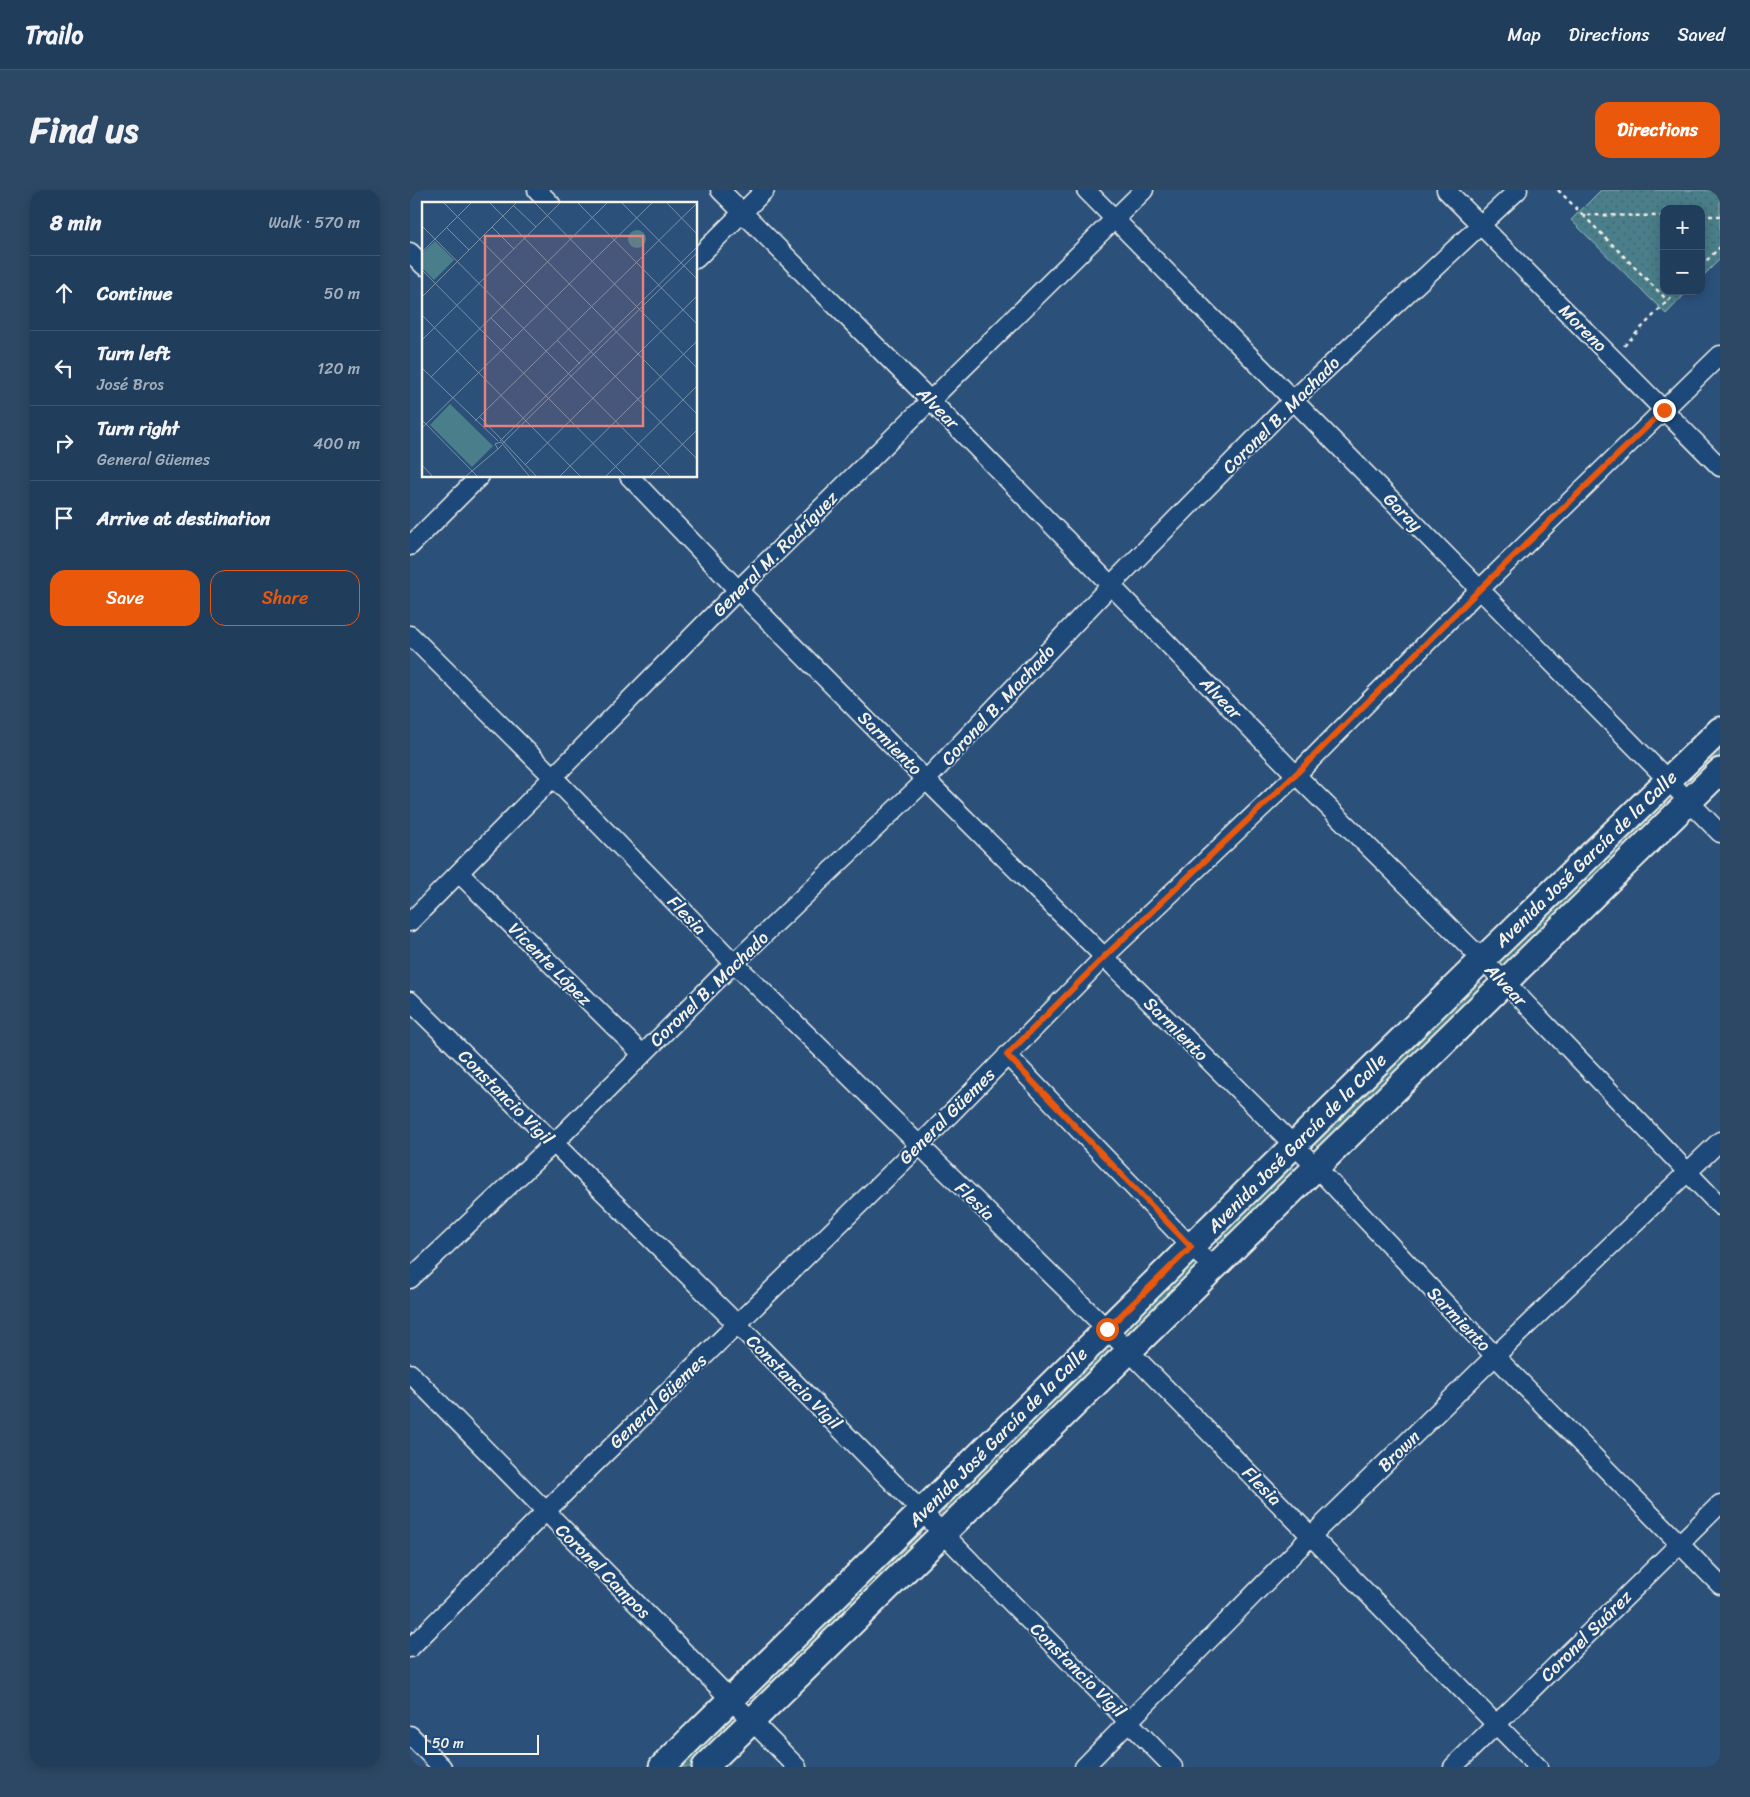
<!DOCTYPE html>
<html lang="en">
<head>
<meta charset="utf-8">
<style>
  :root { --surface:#203d5c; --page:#2d4865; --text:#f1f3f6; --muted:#a2aebb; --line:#3d5672; --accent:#ea580c }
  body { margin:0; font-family:Sriracha,sans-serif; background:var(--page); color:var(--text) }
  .controls { position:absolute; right:15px; top:15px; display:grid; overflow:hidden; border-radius:10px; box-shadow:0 2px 12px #0003 }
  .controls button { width:45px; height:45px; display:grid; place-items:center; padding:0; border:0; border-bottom:1px solid var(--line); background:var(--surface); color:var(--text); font:25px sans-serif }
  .scale { position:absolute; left:15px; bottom:12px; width:114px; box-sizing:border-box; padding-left:5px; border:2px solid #f4f1e8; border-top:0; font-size:14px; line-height:18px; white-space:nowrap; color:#f4f1e8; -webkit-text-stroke:4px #1f4a7a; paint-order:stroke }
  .stop { position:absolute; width:15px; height:15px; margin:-11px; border:4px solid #ea580c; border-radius:50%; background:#fff }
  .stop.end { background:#ea580c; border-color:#fff; box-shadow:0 1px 5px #0008 }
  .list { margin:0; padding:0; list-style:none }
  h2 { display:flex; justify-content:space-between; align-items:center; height:65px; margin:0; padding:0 20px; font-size:21px }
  h2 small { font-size:16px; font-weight:400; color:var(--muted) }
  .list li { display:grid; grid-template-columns:32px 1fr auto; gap:15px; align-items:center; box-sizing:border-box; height:75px; padding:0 20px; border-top:1px solid var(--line) }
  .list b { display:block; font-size:19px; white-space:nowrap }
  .list p { margin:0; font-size:16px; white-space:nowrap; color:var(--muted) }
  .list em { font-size:16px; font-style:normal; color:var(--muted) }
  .actions { display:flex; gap:10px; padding:15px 20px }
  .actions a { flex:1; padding:11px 0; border:1px solid var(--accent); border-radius:15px; text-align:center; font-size:18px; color:var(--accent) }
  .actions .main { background:var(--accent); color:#fff }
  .icon { flex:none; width:28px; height:28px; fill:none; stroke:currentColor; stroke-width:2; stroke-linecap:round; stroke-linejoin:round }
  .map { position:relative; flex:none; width:1310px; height:1577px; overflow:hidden; border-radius:15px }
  header { display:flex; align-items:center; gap:30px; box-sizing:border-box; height:70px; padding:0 25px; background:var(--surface); border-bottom:1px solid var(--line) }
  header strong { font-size:24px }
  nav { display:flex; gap:28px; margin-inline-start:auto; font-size:18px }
  .intro { display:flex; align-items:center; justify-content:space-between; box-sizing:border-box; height:120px; padding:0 30px }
  h1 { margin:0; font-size:35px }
  .button { padding:12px 22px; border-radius:15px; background:var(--accent); color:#fff; font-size:18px; font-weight:700 }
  main { display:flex; gap:30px; padding:0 30px }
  aside { flex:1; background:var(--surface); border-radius:15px; box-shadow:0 2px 12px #0003 }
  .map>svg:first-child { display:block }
  .grass { fill:url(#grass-dots); stroke:#9fb8b9 }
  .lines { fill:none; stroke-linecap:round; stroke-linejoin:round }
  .minor-casing { stroke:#f4f1e8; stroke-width:21 }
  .secondary-casing { stroke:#f4f1e8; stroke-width:29 }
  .path { stroke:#f4f1e8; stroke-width:2.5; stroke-dasharray:4 4; stroke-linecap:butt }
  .minor { stroke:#1f4a7a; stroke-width:18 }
  .secondary { stroke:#1f4a7a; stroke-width:25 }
  .route { stroke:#ea580c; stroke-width:6 }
  .labels { text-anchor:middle; stroke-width:4; stroke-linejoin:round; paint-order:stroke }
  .street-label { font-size:18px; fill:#f4f1e8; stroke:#1f4a7a }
  .inset-road { fill:none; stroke:#7b91a7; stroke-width:1 }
  .view { fill:#e4827e; fill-opacity:0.15; stroke:#e4827e; stroke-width:2.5 }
  .inset-edge { fill:none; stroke:#f4f1e8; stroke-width:2.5 }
</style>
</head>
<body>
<header>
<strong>Trailo</strong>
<nav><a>Map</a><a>Directions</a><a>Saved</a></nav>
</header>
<div class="intro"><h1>Find us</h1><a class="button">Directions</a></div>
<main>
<aside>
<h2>8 min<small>Walk · 570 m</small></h2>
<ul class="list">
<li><svg class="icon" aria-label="ahead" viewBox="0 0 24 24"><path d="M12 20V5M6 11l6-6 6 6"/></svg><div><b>Continue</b></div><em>50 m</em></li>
<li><svg class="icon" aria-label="left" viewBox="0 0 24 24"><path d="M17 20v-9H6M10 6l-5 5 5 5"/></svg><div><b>Turn left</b><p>José Bros</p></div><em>120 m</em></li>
<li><svg class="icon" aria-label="right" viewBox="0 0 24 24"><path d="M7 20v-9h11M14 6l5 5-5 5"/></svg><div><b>Turn right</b><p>General Güemes</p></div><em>400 m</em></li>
<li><svg class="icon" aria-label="arrive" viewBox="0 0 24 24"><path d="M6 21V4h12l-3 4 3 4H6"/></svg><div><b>Arrive at destination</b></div></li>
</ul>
<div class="actions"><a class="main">Save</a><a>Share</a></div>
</aside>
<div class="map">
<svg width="1310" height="1577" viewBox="0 0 1310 1577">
  <defs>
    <pattern id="grass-dots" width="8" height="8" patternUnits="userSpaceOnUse" patternTransform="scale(1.25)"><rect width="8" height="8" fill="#4a7e8a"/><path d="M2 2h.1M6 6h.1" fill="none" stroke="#4a666b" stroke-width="1.8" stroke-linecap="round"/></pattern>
  </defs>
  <rect width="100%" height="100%" fill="#2b517b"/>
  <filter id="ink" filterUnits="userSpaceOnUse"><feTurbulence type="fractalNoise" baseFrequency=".02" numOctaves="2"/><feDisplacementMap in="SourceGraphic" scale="10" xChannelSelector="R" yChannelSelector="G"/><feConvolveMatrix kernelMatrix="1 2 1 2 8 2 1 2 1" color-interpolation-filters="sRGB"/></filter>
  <g filter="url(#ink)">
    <g class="grass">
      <polygon points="1191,0 1310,0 1310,69 1291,88 1291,19 1254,19 1254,101 1278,101 1256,124 1161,30"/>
      <polygon points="1310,550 1310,570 1285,595 1275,585"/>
      <polygon points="1253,608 1263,618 1099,782 1089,772"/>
      <polygon points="1066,788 1076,798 912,962 902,952"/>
      <polygon points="880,974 890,984 815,1059 805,1049"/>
      <polygon points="786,1065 796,1075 720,1151 710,1141"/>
      <polygon points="693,1157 703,1167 539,1331 529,1321"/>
      <polygon points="505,1340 515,1350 351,1514 341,1504"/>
      <polygon points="318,1525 328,1535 285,1577 264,1577"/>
    </g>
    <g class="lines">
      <defs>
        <g id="minor">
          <polyline points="127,0 141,14"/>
          <polyline points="310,0 521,211 886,585 1095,792 1310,1016"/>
          <polyline points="676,0 1310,643"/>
          <polyline points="1036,0 1310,277"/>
          <polyline points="0,62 14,76"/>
          <polyline points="286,69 355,0"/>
          <polyline points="219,286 328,400 516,590 906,977 1085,1166 1310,1395"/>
          <polyline points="0,356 70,286"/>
          <polyline points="0,445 142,586 324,773 719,1161 1128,1577"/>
          <polyline points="49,683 232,864"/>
          <polyline points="0,732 328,400 734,0"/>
          <polyline points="0,811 327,1134 763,1577"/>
          <polyline points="597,865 781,1057 803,1077"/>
          <polyline points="0,1089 143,954 324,773 516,590 701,395 883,210 1108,0"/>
          <polyline points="0,1183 387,1577"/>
          <polyline points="0,1458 135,1322 509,956 693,768 886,585 1069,400 1310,165"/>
          <polyline points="0,1545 32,1577"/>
          <polyline points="674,1577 901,1346 1085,1166 1310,951"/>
          <polyline points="1043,1577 1310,1314"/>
        </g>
        <g id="secondary">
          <polyline points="252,1577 1072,770 1310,540"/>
          <polyline points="295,1577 1310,581"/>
        </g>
      </defs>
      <use href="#minor" class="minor-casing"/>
      <use href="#secondary" class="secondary-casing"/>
      <g class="path">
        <polyline points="1148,0 1173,25 1254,26"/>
        <polyline points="1173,25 1258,111"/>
        <polyline points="1291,26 1310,26"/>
        <polyline points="1291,76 1310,57"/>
        <polyline points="1214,156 1267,101"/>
      </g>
      <use href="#minor" class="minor"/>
      <use href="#secondary" class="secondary"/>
    </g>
  </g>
  <g class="lines" filter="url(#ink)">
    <polyline class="route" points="697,1139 781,1057 597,865 693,768 886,584 1069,400 1254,220"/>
  </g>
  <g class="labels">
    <g class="street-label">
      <text transform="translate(1173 138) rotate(45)" y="6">Moreno</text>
      <text transform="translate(528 218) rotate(45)" y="6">Alvear</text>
      <text transform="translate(871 225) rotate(-45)" y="6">Coronel B. Machado</text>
      <text transform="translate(993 322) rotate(45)" y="6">Garay</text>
      <text transform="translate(365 364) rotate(-45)" y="6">General M. Rodríguez</text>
      <text transform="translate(811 508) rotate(46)" y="6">Alvear</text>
      <text transform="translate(588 515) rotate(-47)" y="6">Coronel B. Machado</text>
      <text transform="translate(480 553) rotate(45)" y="6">Sarmiento</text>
      <text transform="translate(1176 669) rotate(-44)" y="6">Avenida José García de la Calle</text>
      <text transform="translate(277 725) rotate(46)" y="6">Flesia</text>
      <text transform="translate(140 774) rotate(45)" y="6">Vicente López</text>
      <text transform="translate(1096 795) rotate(46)" y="6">Alvear</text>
      <text transform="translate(299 799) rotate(-44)" y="6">Coronel B. Machado</text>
      <text transform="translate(766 839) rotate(45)" y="6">Sarmiento</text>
      <text transform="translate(96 907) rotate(45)" y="6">Constancio Vigil</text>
      <text transform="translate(537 926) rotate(-45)" y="6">General Güemes</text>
      <text transform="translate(887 953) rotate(-45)" y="6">Avenida José García de la Calle</text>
      <text transform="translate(565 1011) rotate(44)" y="6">Flesia</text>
      <text transform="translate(1049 1129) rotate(46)" y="6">Sarmiento</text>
      <text transform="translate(384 1192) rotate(45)" y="6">Constancio Vigil</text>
      <text transform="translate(248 1211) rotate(-44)" y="6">General Güemes</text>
      <text transform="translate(588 1247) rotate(-45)" y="6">Avenida José García de la Calle</text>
      <text transform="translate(989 1261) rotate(-44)" y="6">Brown</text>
      <text transform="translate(852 1296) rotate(45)" y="6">Flesia</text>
      <text transform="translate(193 1381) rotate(45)" y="6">Coronel Campos</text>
      <text transform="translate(1176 1446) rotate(-45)" y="6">Coronel Suárez</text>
      <text transform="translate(668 1480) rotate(45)" y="6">Constancio Vigil</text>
    </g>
  </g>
  <g transform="translate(12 12)">
    <rect width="275" height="275" fill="#2b517b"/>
    <path d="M206 37a9 9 0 1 1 18 0a9 9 0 1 1-18 0Z" fill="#4a7e8a"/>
    <path d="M28,202L71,244L50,265L8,223Z" fill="#4a7e8a"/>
    <path d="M13,39L32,58L12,78L0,66V51Z" fill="#4a7e8a"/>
    <path class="inset-road" d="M21,0L275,257M67,0L275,212M112,0L275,166M155,0L275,122M199,0L275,77M244,0L275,32M92,4L114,25M0,24L249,275M70,25L92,47M25,26L47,48M0,50L50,0M0,68L204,275M0,95L95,0M0,113L159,275M69,116L91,138M0,138L139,0M135,138L158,162M0,166L76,239M9,175L186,0M58,215L115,275M0,218L56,275M53,219L275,1M0,226L231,0M78,239L275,45M80,242L275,51M80,243L76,247L73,242L79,240L108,275M0,263L11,275M103,263L275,94M43,275L76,247M137,275L275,139M183,275L275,184M227,275L275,228"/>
    <path class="view" d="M63,34H221V224H63Z"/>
    <rect width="275" height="275" class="inset-edge"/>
  </g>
</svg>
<div class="controls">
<button>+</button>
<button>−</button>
</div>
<div class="scale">50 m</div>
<div class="stop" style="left:697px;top:1139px"></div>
<div class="stop end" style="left:1254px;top:220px"></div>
</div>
</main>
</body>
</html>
